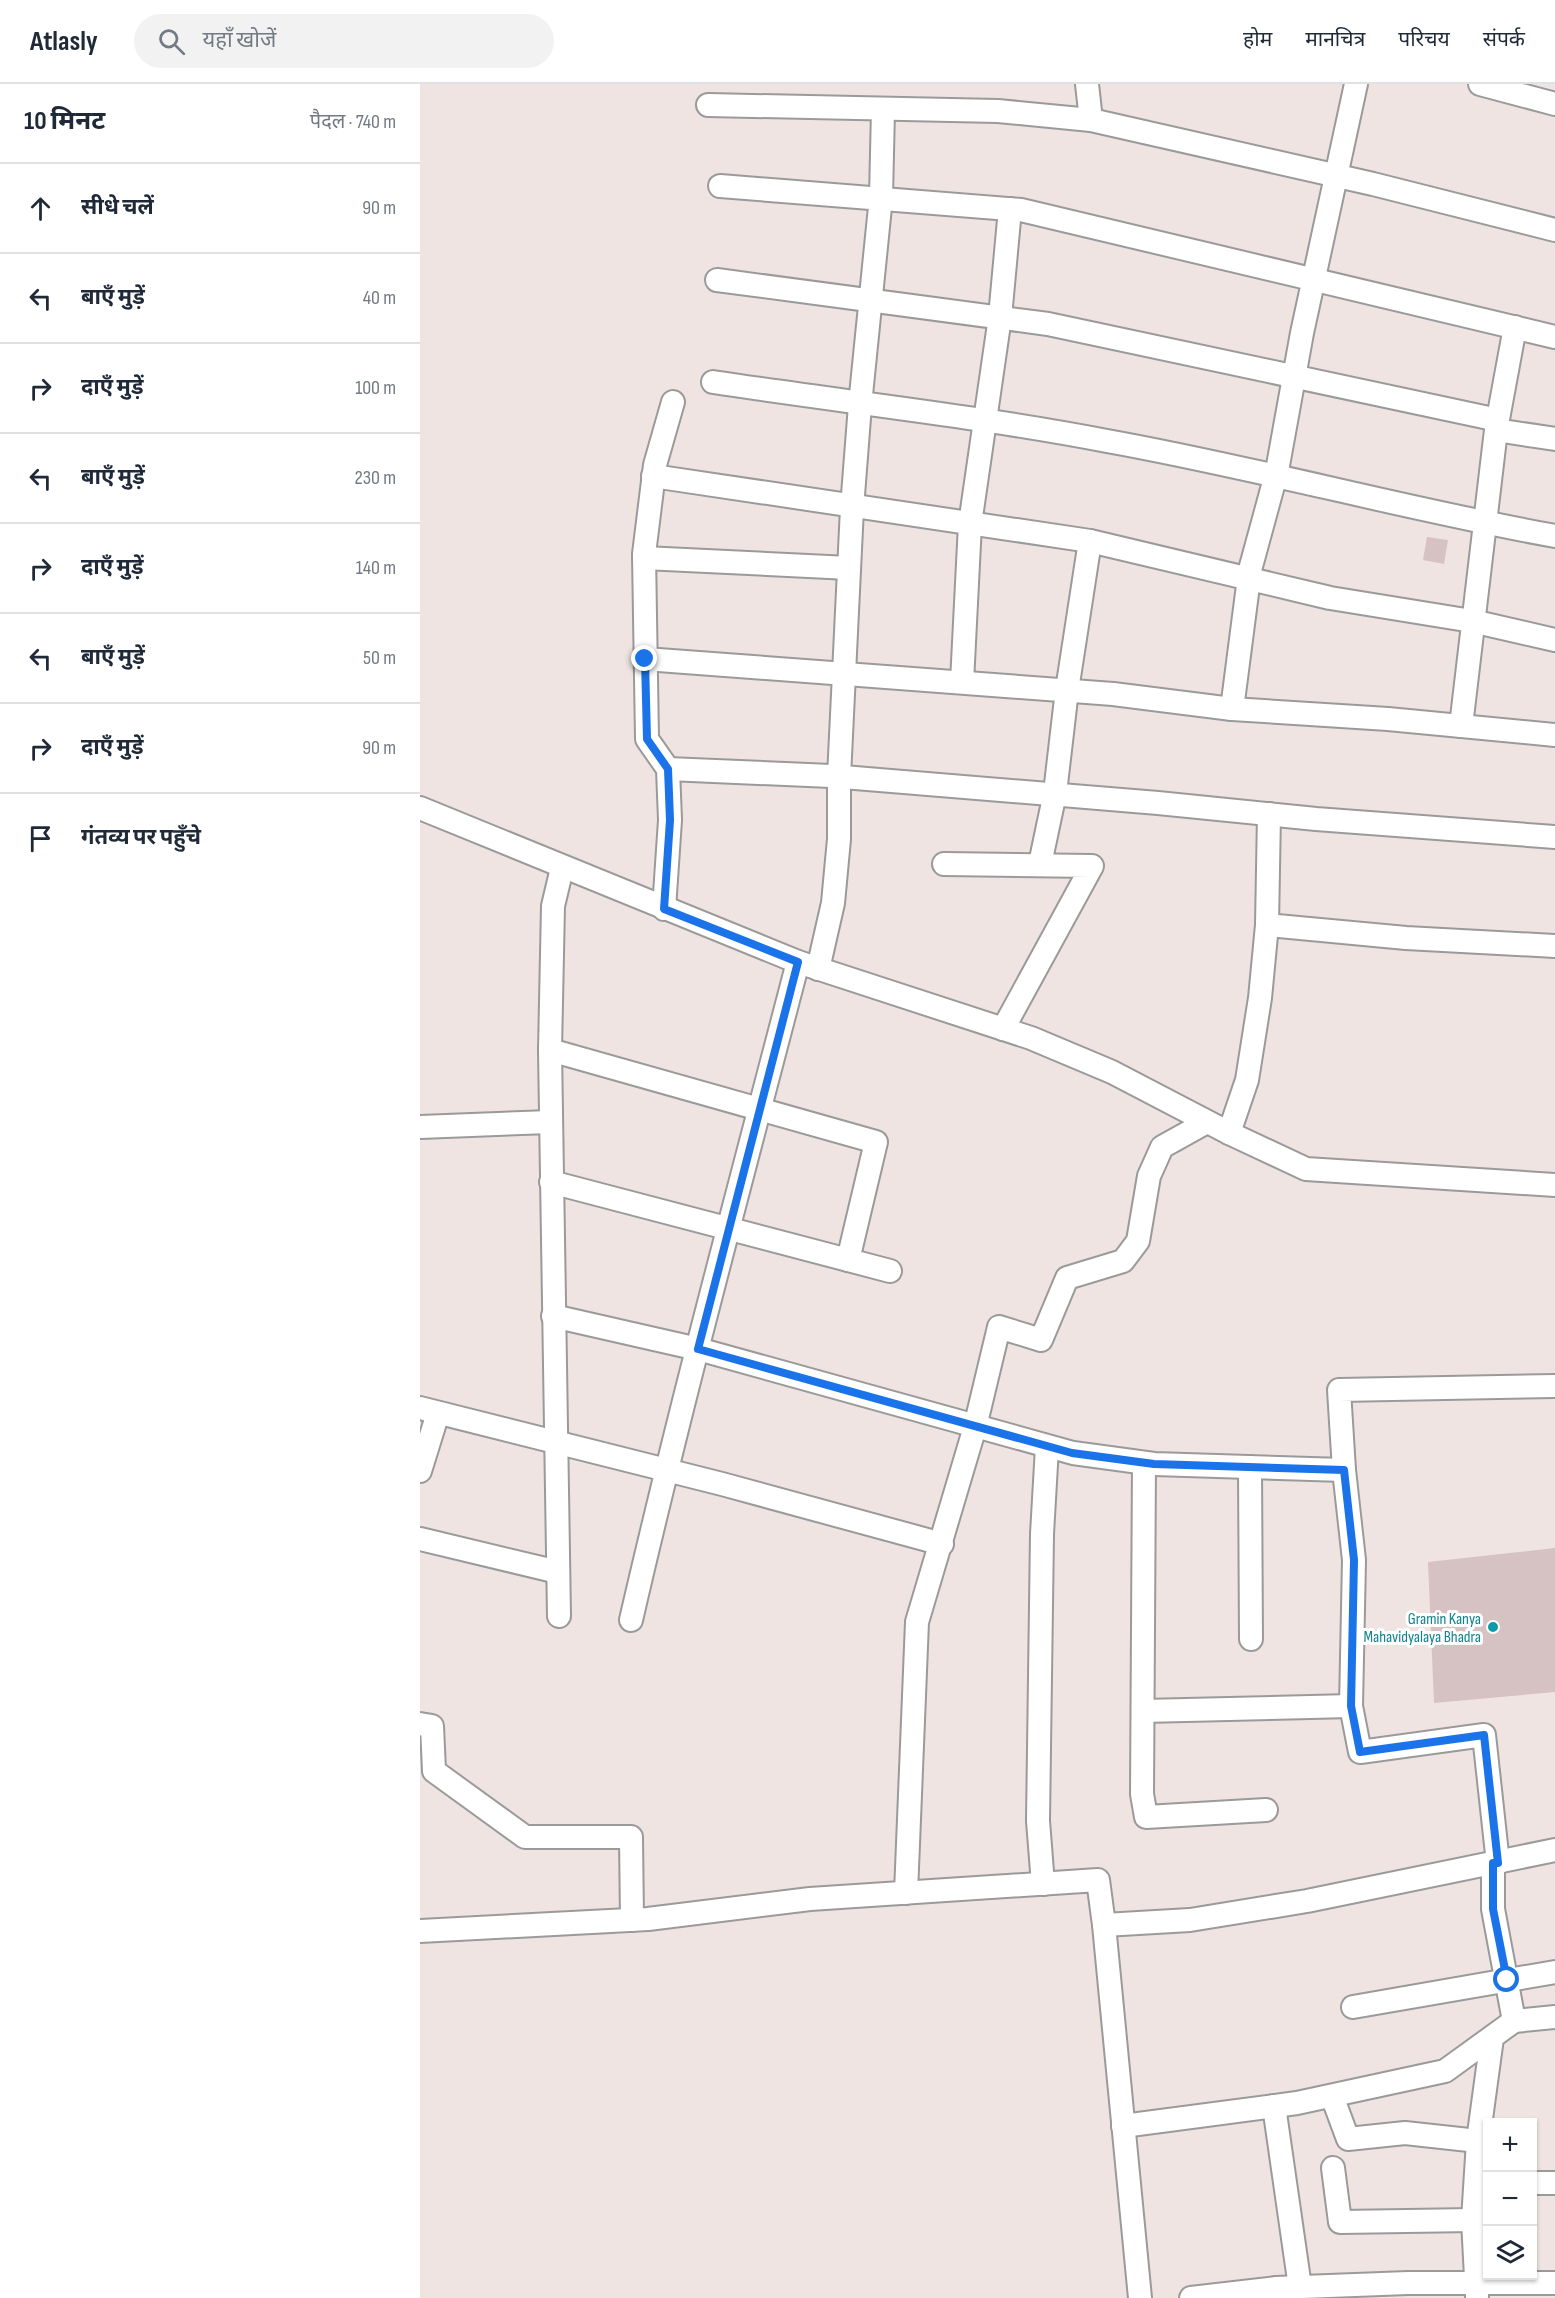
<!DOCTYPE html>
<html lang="hi">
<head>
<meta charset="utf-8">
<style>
  :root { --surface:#fff; --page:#f2f2f3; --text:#1f2937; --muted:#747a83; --line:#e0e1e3 }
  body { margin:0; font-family:"Sofia Sans Condensed","Noto Sans Devanagari",sans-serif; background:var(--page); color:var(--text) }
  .controls { position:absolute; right:18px; bottom:18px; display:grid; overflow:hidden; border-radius:0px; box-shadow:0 2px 4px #0004 }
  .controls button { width:54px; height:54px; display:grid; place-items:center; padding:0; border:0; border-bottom:2px solid var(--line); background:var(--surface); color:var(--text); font:30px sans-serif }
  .stop { position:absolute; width:18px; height:18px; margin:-14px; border:4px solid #1a73e8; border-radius:50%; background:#fff }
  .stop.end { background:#1a73e8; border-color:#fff; box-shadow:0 2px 6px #0008 }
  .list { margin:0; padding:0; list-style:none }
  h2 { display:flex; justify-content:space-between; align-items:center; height:78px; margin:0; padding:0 24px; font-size:26px }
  h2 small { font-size:20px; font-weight:400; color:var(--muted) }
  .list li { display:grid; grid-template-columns:39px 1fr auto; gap:18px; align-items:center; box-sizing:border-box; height:90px; padding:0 24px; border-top:2px solid var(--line) }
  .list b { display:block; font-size:22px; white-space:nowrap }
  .list em { font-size:20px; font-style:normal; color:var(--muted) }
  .icon { flex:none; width:33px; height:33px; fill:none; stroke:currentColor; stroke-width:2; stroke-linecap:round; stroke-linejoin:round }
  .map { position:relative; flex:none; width:1135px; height:2214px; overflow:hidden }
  header { display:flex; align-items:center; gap:36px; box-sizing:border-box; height:84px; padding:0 30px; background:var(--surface); border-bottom:2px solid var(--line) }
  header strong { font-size:28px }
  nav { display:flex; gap:33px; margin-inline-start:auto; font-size:21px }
  .search { width:420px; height:54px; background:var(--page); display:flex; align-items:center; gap:15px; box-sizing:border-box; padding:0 21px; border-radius:33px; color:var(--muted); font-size:22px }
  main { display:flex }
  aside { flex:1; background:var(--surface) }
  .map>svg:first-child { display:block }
  .building { fill:#d7c2c3 }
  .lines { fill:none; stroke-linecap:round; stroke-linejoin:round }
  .minor-casing { stroke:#9a9a9a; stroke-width:26 }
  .minor { stroke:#fff; stroke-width:22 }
  .route { stroke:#1a73e8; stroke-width:8 }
  .culture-dot { fill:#0f9aa8; stroke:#fff; stroke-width:2 }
  .labels { text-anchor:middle; stroke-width:6; stroke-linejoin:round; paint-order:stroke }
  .culture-label { font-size:16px; fill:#0d838f; stroke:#fff; text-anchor:end }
</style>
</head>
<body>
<header>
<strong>Atlasly</strong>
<div class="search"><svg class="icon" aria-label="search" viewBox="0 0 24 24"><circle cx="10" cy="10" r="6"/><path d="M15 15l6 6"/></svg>यहाँ खोजें</div>
<nav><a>होम</a><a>मानचित्र</a><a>परिचय</a><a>संपर्क</a></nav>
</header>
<main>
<aside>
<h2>10 मिनट<small>पैदल · 740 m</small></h2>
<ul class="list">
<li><svg class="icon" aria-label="ahead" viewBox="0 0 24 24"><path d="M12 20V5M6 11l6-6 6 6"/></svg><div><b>सीधे चलें</b></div><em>90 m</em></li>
<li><svg class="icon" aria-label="left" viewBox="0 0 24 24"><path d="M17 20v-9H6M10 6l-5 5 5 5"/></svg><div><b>बाएँ मुड़ें</b></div><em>40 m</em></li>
<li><svg class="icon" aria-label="right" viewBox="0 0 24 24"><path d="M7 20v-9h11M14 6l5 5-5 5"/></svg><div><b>दाएँ मुड़ें</b></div><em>100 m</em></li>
<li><svg class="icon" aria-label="left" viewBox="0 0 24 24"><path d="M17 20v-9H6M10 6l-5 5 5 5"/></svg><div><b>बाएँ मुड़ें</b></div><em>230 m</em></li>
<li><svg class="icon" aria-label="right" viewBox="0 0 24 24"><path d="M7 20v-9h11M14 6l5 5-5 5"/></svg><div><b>दाएँ मुड़ें</b></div><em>140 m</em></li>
<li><svg class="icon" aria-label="left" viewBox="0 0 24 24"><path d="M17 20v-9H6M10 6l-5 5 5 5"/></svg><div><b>बाएँ मुड़ें</b></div><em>50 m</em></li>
<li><svg class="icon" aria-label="right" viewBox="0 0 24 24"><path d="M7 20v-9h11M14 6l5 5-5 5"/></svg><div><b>दाएँ मुड़ें</b></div><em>90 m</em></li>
<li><svg class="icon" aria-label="arrive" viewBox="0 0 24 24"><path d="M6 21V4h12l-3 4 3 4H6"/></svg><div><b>गंतव्य पर पहुँचे</b></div></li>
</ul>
</aside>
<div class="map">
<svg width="1135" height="2214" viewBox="0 0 1135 2214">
  <rect width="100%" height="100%" fill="#efe4e2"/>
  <g class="building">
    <polygon points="1007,453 1028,456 1024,480 1003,476"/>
    <polygon points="1135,1464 1135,1608 1014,1619 1008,1478"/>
  </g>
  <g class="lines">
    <defs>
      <g id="minor">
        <polyline points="667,0 671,36"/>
        <polyline points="1060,0 1135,20"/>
        <polyline points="288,21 578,27 671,36 953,100 1135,146"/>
        <polyline points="300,102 601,126 1135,253"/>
        <polyline points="297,196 628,240 1078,336"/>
        <path d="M293,298C424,318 557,332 687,357C838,384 985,425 1135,452"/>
        <polyline points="1076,346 1135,355"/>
        <polyline points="233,392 670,457 910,514 1052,537 1135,556"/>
        <polyline points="224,474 429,484"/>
        <polyline points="225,575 693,610 812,625 968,635 1135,651"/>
        <polyline points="542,598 550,440 580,233 590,125"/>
        <polyline points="812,625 830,486 857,387 882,249 936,0"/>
        <polyline points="1041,642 1076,346 1095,243"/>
        <polyline points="248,685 411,692 738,719 896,735 1135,753"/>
        <polyline points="0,724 378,878 611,954 692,988 809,1049 886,1085 1135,1101"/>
        <polyline points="524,780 672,782 583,945"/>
        <polyline points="620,780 635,709 647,606 670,457"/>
        <polyline points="244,825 250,736 248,685 227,655 224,470 235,381 253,318"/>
        <polyline points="847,841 986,854 1135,862"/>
        <polyline points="398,885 413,819 419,755 419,693 432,424 440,321 461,113 463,26"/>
        <polyline points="130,966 456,1058 428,1176"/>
        <polyline points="0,1043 130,1038"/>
        <polyline points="809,1049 827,996 840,914 847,841 849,730"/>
        <polyline points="131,1098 470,1187"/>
        <polyline points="133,1232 278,1265 653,1369 734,1380 924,1386"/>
        <polyline points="0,1324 302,1400 522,1460"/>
        <polyline points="724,1379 722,1710 726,1733 846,1726"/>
        <polyline points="830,1383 831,1555"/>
        <polyline points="0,1387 18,1329"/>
        <polyline points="0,1455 138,1488"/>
        <polyline points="139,1532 130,966 133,822 142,784"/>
        <path d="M211,1536C262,1315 321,1097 378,878"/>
        <polyline points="723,1627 931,1622"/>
        <polyline points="0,1640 12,1642 14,1687 105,1753 211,1753 212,1836"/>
        <polyline points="1073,1779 1073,1825 1094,1937 1135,1933"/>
        <polyline points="1078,1779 1064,1651 940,1668 931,1622 934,1476 924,1386 919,1306 1135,1302"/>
        <polyline points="623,1800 618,1737 622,1450 627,1363"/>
        <polyline points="486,1809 497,1538 555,1343 579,1243 621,1256 647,1194 703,1177 718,1157 729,1092 742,1063 787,1038"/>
        <polyline points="684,1841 720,2214"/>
        <polyline points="0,1847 228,1835 390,1815 678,1796 684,1841 770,1836 887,1817 1135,1766"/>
        <polyline points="933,1923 1135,1888"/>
        <polyline points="912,2012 928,2055 985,2049 1058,2057"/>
        <polyline points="854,2022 880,2203"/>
        <polyline points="703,2042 877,2019 1025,1987 1094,1937"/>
        <polyline points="913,2084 920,2138 1053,2136"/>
        <polyline points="1112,2099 1135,2099"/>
        <polyline points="1057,2212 1053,2136 1058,2057 1072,1954"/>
        <polyline points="771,2214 856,2204 988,2199 1135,2199"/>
      </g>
    </defs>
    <use href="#minor" class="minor-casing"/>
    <use href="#minor" class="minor"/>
  </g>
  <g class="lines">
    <polyline class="route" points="225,575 227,655 248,685 250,736 244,825 378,878 278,1265 652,1369 734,1380 924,1386 934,1476 931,1622 940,1668 1064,1651 1078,1779 1073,1779 1073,1825 1087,1896"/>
  </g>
  <circle class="culture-dot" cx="1073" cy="1543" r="6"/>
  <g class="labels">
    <g class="culture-label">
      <text x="1061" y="1540">Gramin Kanya<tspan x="1061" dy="18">Mahavidyalaya Bhadra</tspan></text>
    </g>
  </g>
</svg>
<div class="controls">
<button>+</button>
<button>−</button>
<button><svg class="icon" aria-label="layers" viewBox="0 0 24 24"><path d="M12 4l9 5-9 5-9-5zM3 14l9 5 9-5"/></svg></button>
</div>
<div class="stop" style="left:1087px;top:1896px"></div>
<div class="stop end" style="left:225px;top:575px"></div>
</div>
</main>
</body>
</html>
